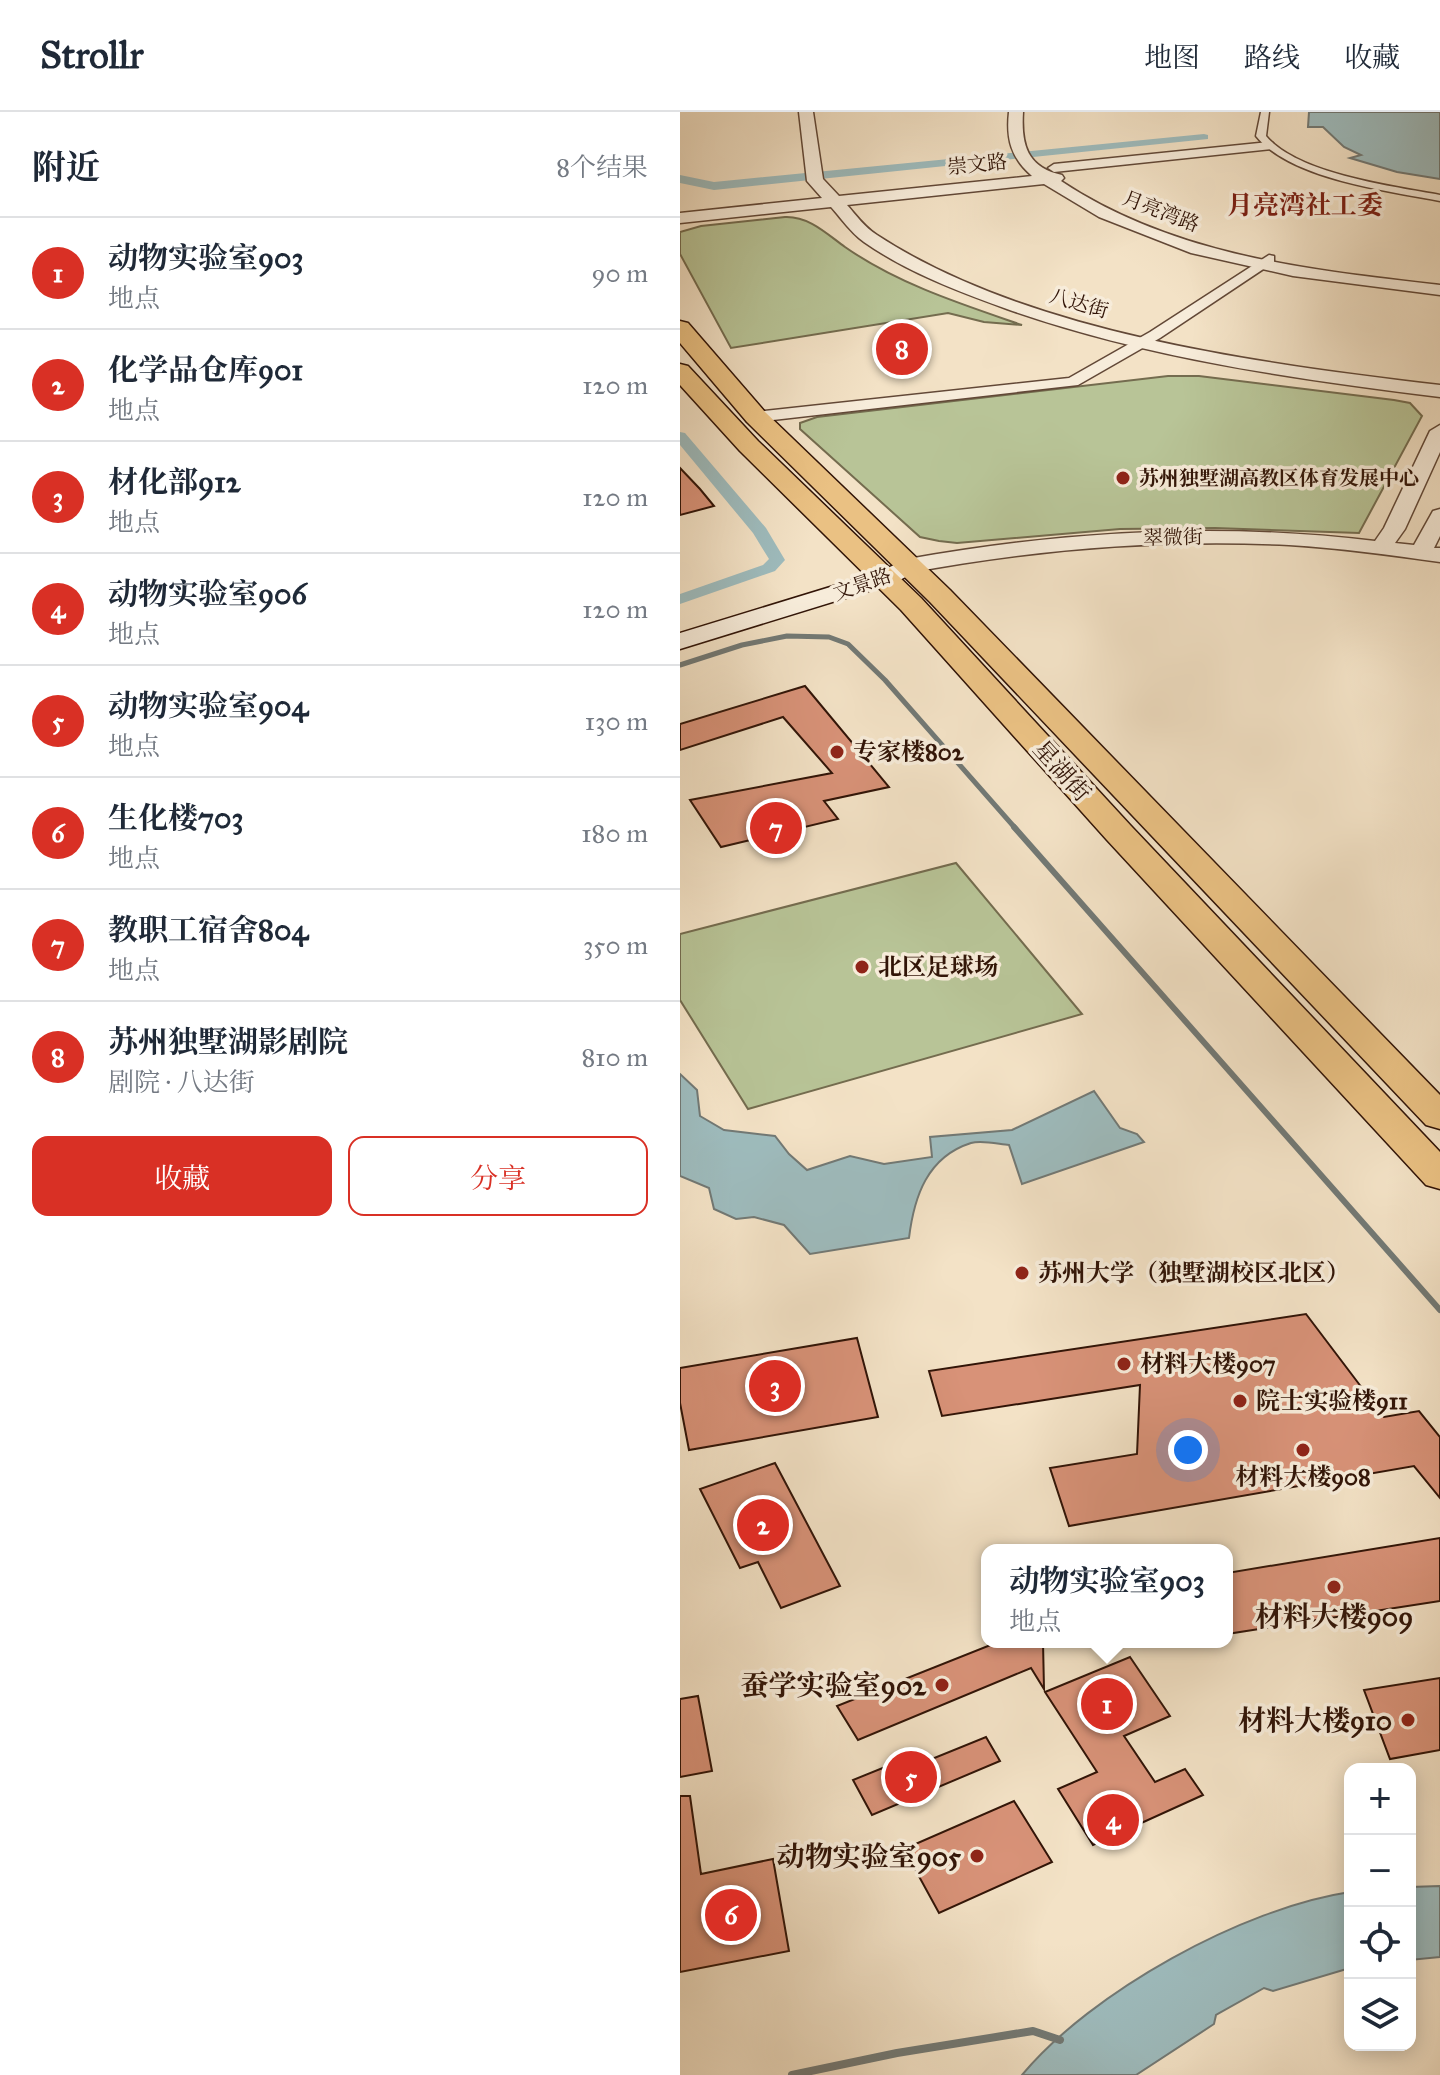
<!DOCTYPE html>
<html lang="zh">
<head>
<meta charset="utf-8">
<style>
  :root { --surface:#fff; --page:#f6f6f7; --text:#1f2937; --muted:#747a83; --line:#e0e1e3; --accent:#d93025 }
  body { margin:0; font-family:"IM FELL Great Primer","Noto Serif SC",serif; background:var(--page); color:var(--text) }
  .controls { position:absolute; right:24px; bottom:24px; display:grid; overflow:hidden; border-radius:16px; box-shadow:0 4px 20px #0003 }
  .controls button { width:72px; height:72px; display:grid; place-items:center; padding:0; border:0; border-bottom:2px solid var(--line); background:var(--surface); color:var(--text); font:40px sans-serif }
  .you { position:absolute; left:508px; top:1338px; width:28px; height:28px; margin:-20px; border:6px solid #fff; border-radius:50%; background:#1a73e8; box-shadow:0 0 0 12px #1a73e833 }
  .badge { display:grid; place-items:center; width:52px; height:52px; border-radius:50%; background:var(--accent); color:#fff; font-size:26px; font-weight:700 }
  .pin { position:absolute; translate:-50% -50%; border:4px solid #fff; box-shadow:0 2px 8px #0006 }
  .popup { position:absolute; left:301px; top:1432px; width:252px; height:104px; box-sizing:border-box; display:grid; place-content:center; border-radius:16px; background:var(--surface); filter:drop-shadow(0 2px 6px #0005); font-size:26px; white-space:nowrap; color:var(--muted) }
  .popup b { font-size:30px; color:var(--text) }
  .popup::after { content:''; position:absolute; left:50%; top:100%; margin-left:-16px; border:16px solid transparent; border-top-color:var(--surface) }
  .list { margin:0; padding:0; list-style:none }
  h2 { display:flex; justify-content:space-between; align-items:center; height:104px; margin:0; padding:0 32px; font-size:34px }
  h2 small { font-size:26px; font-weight:400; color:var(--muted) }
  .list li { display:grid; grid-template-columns:52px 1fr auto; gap:24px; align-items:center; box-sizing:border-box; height:112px; padding:0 32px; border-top:2px solid var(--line) }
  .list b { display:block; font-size:30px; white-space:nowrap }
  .list p { margin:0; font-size:26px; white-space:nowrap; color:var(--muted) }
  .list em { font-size:26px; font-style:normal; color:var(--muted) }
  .actions { display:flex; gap:16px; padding:24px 32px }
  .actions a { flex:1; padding:18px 0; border:2px solid var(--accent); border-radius:16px; text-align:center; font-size:28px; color:var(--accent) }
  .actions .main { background:var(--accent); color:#fff }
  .icon { flex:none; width:44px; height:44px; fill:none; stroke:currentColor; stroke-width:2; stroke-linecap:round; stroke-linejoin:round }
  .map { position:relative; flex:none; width:760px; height:1963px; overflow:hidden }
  header { display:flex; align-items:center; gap:48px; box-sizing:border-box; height:112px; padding:0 40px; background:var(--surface); border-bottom:2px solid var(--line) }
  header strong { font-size:38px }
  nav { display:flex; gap:44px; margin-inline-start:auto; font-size:28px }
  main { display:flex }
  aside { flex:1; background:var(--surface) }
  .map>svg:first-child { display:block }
  .green { fill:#b8c497; stroke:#746c4f; stroke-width:2 }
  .water { fill:#9ebcbe; stroke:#727975; stroke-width:2 }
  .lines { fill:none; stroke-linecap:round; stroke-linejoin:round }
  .stream-far2 { stroke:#727975; stroke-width:5 }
  .stream-far1 { stroke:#727975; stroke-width:6 }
  .stream { stroke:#727975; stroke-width:8 }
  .canal { fill:#9ebcbe; fill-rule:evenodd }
  .building { fill:#d89278; stroke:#311407; stroke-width:2 }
  .pedestrian-casing { stroke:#624837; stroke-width:3 }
  .minor-casing { stroke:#624837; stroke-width:3 }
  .tertiary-casing { stroke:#624837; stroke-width:3 }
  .secondary-casing { stroke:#311407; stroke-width:3 }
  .primary-casing { stroke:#311407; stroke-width:3 }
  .pedestrian { fill:#f7ecda; fill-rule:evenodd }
  .minor { fill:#f7ecda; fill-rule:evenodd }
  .tertiary { fill:#f7ecda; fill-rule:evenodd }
  .secondary { fill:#f7ecda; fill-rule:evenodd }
  .primary { fill:#eac183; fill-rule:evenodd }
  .poi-dot { fill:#8f2418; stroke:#f7ecda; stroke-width:3 }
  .labels { text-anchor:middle; stroke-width:7; stroke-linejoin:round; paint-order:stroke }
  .far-street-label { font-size:20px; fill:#311407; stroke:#f7ecda }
  .far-poi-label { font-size:20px; font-weight:bold; fill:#311407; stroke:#f7ecda; text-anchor:start }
  .poi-label { font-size:24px; font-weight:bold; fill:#311407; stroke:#f7ecda; text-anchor:start }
  .street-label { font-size:24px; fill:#311407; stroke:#f7ecda }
  .far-district-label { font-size:26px; font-weight:bold; fill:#7a1f14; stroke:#f7ecda }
  .near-poi-label { font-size:28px; font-weight:bold; fill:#311407; stroke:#f7ecda; text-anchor:end }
</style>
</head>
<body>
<header>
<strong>Strollr</strong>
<nav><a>地图</a><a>路线</a><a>收藏</a></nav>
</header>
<main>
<aside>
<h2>附近<small>8个结果</small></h2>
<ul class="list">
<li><span class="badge">1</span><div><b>动物实验室903</b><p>地点</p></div><em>90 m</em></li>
<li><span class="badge">2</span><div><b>化学品仓库901</b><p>地点</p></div><em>120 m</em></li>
<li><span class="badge">3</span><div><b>材化部912</b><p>地点</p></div><em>120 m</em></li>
<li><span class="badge">4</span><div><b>动物实验室906</b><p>地点</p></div><em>120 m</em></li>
<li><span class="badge">5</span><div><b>动物实验室904</b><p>地点</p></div><em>130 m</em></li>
<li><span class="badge">6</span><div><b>生化楼703</b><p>地点</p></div><em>180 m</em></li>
<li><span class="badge">7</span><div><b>教职工宿舍804</b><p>地点</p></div><em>350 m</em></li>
<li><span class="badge">8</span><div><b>苏州独墅湖影剧院</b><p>剧院 · 八达街</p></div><em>810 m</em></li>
</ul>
<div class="actions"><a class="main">收藏</a><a>分享</a></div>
</aside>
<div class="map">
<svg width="760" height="1963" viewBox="0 0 760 1963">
  <rect width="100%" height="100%" fill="#f3e2c6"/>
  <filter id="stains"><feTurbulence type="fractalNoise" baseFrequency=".0025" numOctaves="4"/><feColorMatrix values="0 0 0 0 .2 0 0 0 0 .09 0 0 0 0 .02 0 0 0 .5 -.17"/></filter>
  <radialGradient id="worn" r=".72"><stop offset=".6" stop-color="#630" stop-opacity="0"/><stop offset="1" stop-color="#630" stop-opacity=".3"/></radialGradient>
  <g class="green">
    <path d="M105,105C129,104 147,122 165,135C218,172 281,192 342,213L304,210L268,201L51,236L0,142V120L21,114Z"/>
    <polygon points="488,264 519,264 714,288 730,291 742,304 679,421 535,416 440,417 277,431 259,429 240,425 120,317 120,311 137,305"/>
    <polygon points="276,751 402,902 68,997 0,888 0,822"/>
  </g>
  <g class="water">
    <polygon points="629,0 760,0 760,67 717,60 670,46 681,43 664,35 643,15 628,15"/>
    <path d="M0,962L17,978L20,1004L44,1018L95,1024L109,1042L127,1058L170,1044L204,1052L252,1045L250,1025L332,1018L414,979L440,1016L457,1022L464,1030L342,1072L329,1033C318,1032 302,1028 291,1031C247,1045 234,1085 229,1126L130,1142L104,1113L74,1105L56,1107L34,1097L29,1076L0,1064Z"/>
    <polygon points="760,1774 760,1845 730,1848 730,1775"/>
    <path d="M670,1780V1856L593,1879L584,1876L536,1903L534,1912L456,1963H342C411,1880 563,1796 670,1780Z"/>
  </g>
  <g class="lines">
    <polyline class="stream-far2" points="0,553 62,533 107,524 149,525 168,532 205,568 336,717"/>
    <polyline class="stream-far1" points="334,715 760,1198"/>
    <polyline class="stream" points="112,1963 217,1941 353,1919 380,1928"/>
    <g class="canal">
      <polygon points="524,22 528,23 528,27 34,78 0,71 0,63 34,70"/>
      <polygon points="0,320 5,321 86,416 105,448 95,459 0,492 0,482 83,453 89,447 73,421 0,333"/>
    </g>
  </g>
  <g class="building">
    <polygon points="0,356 20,377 34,394 0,403"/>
    <polygon points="125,574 209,675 144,689 158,707 41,735 10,688 152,661 103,605 0,638 0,612"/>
    <polygon points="626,1202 704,1305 739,1299 760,1325 760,1386 734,1354 389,1414 370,1356 457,1342 460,1273 262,1304 249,1259"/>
    <polygon points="177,1226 198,1305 9,1338 0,1291 0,1256"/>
    <polygon points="95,1351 160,1474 101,1496 78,1450 60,1456 20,1377"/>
    <polygon points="760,1426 760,1489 547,1522 547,1461"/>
    <polygon points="318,1530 363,1530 364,1577 351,1556 178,1628 157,1594"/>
    <polygon points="450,1545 490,1604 444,1624 475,1670 505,1657 523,1683 413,1733 378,1677 417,1660 365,1580"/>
    <polygon points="760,1566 760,1638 710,1647 684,1578"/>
    <polygon points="18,1584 32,1659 0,1665 0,1587"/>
    <polygon points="306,1625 320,1649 192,1703 173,1668 210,1653 215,1662"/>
    <polygon points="0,1684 10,1684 21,1762 93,1747 109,1839 0,1860"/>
    <polygon points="334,1689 372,1750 259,1801 224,1737"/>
  </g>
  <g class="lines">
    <defs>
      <path id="pedestrian" d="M581,0H589L586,24C618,62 711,74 760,83V89C708,79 610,67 576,24Z"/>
      <g id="minor">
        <polygon points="589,30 593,31 593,37 374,60 368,56 374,52"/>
        <polygon points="589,143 594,144 594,150 480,226 398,273 76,310 68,305 76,300 389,266 470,220"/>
      </g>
      <g id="tertiary">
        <path d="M119,0H133L143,67L159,84L352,64C331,46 326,27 329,0H343C341,33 347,55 382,63L384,66L381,69C494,144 629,158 760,173V183L613,164L511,141L419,105L364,72L167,93C176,103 185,116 197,123C348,222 583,252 760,273V285C614,267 466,246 327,197C277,179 227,160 184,130C171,121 161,106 151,95L0,111V101L142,86L127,69Z"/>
        <path d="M760,313V340L725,417L715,431L734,433L753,399L760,397V424L754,436H760V450C710,443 659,436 609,433C481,427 354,437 228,461L217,454L228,447C383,419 538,410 695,429L704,416L750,319Z"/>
      </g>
      <polygon id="secondary" points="228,447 237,449 240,454 237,459 214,471 0,537 0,521 196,461"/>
      <g id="primary">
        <polygon points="0,209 8,211 85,300 270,478 760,983 760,1017 746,1013 250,490 67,310 0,231"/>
        <polygon points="0,252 8,254 78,329 241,486 451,714 760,1040 760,1077 746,1073 427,728 221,498 60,339 0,273"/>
      </g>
    </defs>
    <use href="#pedestrian" class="pedestrian-casing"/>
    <use href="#minor" class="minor-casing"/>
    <use href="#tertiary" class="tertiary-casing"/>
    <use href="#secondary" class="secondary-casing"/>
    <use href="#primary" class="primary-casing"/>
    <use href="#pedestrian" class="pedestrian"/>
    <use href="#minor" class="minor"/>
    <use href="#tertiary" class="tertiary"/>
    <use href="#secondary" class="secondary"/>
    <use href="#primary" class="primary"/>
  </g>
  <g class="poi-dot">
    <circle cx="443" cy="366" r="8"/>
    <circle cx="157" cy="640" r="8"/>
    <circle cx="182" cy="855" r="8"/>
    <circle cx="342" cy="1161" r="8"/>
    <circle cx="444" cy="1252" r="8"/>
    <circle cx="560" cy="1289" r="8"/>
    <circle cx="623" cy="1338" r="8"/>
    <circle cx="654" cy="1475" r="8"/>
    <circle cx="262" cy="1573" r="8"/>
    <circle cx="728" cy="1608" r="8"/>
    <circle cx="297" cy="1744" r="8"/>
  </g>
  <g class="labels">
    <g class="far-street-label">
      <text transform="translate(297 52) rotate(-6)" y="7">崇文路</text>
      <text transform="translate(481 99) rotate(21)" y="7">月亮湾路</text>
      <text transform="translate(399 191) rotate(16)" y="7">八达街</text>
      <text transform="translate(493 425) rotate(-1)" y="7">翠微街</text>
      <text transform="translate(182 472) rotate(-19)" y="7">文景路</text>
    </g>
    <g class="far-poi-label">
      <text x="459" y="373">苏州独墅湖高教区体育发展中心</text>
    </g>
    <g class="poi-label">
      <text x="173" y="648">专家楼802</text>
      <text x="198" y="863">北区足球场</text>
      <text x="358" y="1169">苏州大学（独墅湖校区北区）</text>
      <text x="460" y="1260">材料大楼907</text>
      <text x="576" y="1297">院士实验楼911</text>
      <text x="623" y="1373" text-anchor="middle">材料大楼908</text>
    </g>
    <g class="street-label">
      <text transform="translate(382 659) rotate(48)" y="8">星湖街</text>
    </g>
    <g class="far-district-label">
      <text x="625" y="102">月亮湾社工委</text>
    </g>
    <g class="near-poi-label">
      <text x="654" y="1514" text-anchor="middle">材料大楼909</text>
      <text x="246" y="1583">蚕学实验室902</text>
      <text x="712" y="1618">材料大楼910</text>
      <text x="281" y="1754">动物实验室905</text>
    </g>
  </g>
  <rect width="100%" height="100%" filter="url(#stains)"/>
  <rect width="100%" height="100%" fill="url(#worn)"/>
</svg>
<div class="controls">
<button>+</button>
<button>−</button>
<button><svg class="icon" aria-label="locate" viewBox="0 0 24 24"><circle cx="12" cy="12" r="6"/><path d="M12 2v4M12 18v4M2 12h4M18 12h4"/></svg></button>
<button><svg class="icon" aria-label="layers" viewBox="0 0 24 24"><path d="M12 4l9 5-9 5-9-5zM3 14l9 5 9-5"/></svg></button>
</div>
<div class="you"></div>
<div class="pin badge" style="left:427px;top:1592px">1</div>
<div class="popup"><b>动物实验室903</b>地点</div>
<div class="pin badge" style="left:83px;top:1413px">2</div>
<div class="pin badge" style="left:95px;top:1274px">3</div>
<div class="pin badge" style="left:433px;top:1708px">4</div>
<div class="pin badge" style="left:231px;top:1665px">5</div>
<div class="pin badge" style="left:51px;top:1803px">6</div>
<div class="pin badge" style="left:96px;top:716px">7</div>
<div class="pin badge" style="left:222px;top:237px">8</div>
</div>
</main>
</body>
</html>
